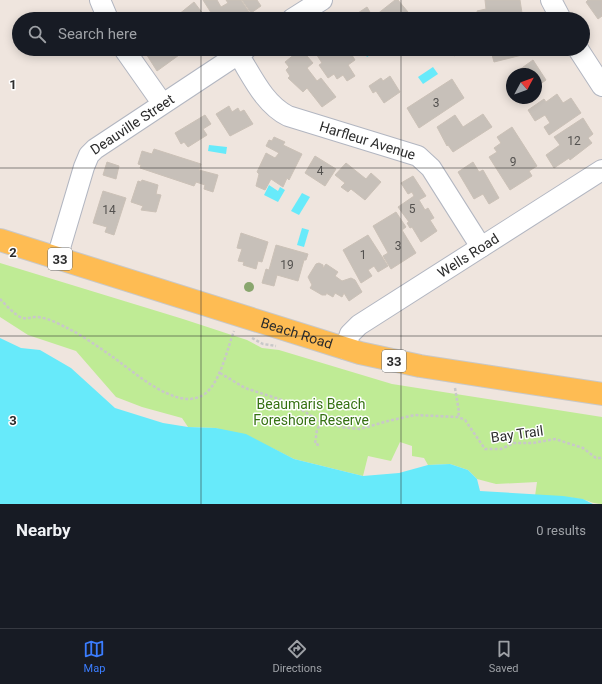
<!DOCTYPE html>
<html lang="en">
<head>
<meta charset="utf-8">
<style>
  :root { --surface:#171b24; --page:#242831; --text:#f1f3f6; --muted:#9ea1a6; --line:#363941; --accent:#3b7dff }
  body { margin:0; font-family:Roboto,sans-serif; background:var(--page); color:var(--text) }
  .compass { position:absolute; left:506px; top:68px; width:36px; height:36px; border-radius:50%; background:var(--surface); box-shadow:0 2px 10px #0003; rotate:49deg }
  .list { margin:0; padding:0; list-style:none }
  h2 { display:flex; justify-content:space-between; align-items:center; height:52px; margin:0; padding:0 16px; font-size:17px }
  h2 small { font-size:13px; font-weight:400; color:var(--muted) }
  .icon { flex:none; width:22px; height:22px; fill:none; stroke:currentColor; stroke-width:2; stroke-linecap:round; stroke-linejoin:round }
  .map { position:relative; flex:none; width:602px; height:504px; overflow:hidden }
  .search { position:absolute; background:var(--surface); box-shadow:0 2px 10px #0003; left:12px; right:12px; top:12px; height:44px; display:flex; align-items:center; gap:10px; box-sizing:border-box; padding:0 14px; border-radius:22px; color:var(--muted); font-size:15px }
  .sheet { height:124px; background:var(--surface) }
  nav { display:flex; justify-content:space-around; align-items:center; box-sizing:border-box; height:56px; border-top:1px solid var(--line); background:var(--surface); font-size:11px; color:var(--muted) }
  nav a { display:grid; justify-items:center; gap:2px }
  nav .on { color:var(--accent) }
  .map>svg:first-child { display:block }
  .green { fill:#bfeb95 }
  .water { fill:#67eafa }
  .building { fill:#c7c0b9; stroke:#cbc1b7 }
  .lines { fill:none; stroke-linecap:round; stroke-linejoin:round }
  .minor-casing { stroke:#b2b6c1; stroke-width:22 }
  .major-casing { stroke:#c8c8c8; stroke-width:24 }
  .path { stroke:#c8c8c8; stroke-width:2.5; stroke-dasharray:3 2; stroke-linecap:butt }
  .minor { stroke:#fff; stroke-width:20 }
  .major { stroke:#febc53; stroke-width:22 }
  .tree { fill:#89a66e }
  .grid { fill:none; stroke:#2c2c2c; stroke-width:1; stroke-opacity:0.55 }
  .labels { text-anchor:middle; stroke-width:3; stroke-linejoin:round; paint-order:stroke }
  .number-label { font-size:12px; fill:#53514f }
  .shield { fill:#fff; stroke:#6b6b6b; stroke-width:1 }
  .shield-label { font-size:13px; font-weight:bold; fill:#2c2c2c }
  .street-label { font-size:14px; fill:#2c2c2c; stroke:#fff }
  .park-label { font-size:14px; fill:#367213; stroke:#fff }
  .grid-label { font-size:13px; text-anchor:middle; font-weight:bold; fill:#2c2c2c; stroke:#fff; stroke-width:3; stroke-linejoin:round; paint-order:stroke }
</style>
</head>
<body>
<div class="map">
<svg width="602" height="504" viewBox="0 0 602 504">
  <rect width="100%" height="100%" fill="#efe5de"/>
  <path class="green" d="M0,263L183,319L247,340L262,348L279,350L392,384L602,417V504C592,504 589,500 580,499C565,496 550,496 535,496L537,482L496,484L477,479L468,470L450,464L428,465L424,458L412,456V446L400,442L391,461L368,456L363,476L294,459L272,448L216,428L188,427L182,418L142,407L116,397L76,351L28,335L0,317Z"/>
  <g class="water">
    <polygon points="362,49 379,49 367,57"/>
    <polygon points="433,67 438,74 423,84 418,77"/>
    <polygon points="209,145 227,147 226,154 208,151"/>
    <polygon points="269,185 278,191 280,187 285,190 278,202 264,195"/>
    <polygon points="302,193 310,197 299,215 291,211"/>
    <polygon points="302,228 309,230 304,247 297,245"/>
    <polygon points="0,338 21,348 40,350 71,368 115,408 163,423 188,427 216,428 246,434 294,459 363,476 399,473 428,465 450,464 468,470 477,479 480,491 563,496 583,499 593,504 0,504"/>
  </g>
  <g class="building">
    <polygon points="203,0 217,0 221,7 228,3 226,0 241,0 249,12 238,19 215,19"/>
    <polygon points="242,0 257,0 261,6 251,13"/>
    <polygon points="395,0 398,0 408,12 398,19 380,19 376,15"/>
    <polygon points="485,0 520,0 522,13 491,19 479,19 477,11 486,9"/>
    <polygon points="588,0 602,0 602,16 598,19 586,2"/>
    <polygon points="194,2 207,19 173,19"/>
    <polygon points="367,7 374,19 358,19 355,15"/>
    <polygon points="143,49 185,49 186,50 157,71"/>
    <polygon points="301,49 313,63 307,68 317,81 321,78 336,97 322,107 307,88 303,92 288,78 290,76 286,70 289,67 285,62"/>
    <polygon points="313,49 355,49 350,52 355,60 348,65 355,76 347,81 343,75 337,79 334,74 328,78 319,65 322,63"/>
    <polygon points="445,49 460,49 455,56"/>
    <polygon points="499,49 524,49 526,54 494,62 491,51"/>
    <polygon points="533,60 546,80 536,87 536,74 522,74 519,70"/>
    <polygon points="390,76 400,92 384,103 376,91 373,93 369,86 381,78 383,81"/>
    <polygon points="452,79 464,98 419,128 407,108"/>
    <polygon points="557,94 563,103 571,98 581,113 549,135 544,127 550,123 545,115 535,121 528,110 544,99 546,102"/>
    <polygon points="229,106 232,112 238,108 240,112 244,110 253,124 230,136 216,114"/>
    <polygon points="483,114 492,127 453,152 448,145 447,146 437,127 455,115 463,127"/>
    <polygon points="205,115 211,124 203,129 207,135 188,147 184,142 181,144 175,133"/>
    <polygon points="583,118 593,134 588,138 592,143 570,160 569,158 554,168 546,155 560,145 554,137"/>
    <polygon points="512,127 537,166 529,171 532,176 510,190 489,157 497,152 494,148 501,143 497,137"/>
    <polygon points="274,137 285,142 283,145 302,154 289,180 287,178 283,187 271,179 265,190 256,186 259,174 257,172 266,153 275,158 279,153 266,146 269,140 272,141"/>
    <polygon points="154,149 201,164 199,170 218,175 213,192 204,189 205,185 196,182 194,186 140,168 141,165 138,164 142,151 152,154"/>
    <polygon points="315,156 336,169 325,186 305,173"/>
    <polygon points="107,162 119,166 116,179 103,175"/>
    <polygon points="473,162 479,172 483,170 499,198 489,204 483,194 474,199 458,172"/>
    <polygon points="346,163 366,179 371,173 381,182 365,200 351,189 348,192 341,187 345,183 335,175"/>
    <polygon points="413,176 426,196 419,200 425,210 428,208 434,218 430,220 437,231 421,242 412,227 410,228 407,223 409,222 398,207 414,196 412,192 408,194 401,183"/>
    <polygon points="142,180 158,185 156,194 161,195 156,212 141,210 143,206 131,202 138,181 141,182"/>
    <polygon points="103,191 126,198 114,235 105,232 107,227 93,223"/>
    <polygon points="396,212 406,227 402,230 416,253 391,269 383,256 388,253 373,226"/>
    <polygon points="241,233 268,242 262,262 258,261 256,269 243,265 244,262 238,261 242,249 237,248"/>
    <polygon points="368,235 388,266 378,272 374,266 368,270 372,276 361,283 343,250"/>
    <polygon points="276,245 308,254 306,260 304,260 298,281 277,275 274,286 262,283 266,269 269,270"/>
    <polygon points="319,263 323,265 323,268 326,264 338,272 335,276 342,281 351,278 355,280 362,292 349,301 344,293 342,297 335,293 333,297 326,293 326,295 322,295 310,288 312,285 308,277 316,264"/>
  </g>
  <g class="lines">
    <defs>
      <g id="minor">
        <polyline points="100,0 108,19"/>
        <polyline points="551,0 561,19"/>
        <polyline points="292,19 322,0"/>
        <polyline points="124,49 162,103"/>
        <polyline points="578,49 602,86"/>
        <path id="s1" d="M238,54C252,76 264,104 288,116L418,156L431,168L481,247"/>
        <path id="s2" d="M57,258L84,167L89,155L95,149L246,49"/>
        <path id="s3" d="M345,349L350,334L359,325L602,170"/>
      </g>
      <g id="major">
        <path id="s4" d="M0,240L360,353L420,366L602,394"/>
      </g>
    </defs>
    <use href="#minor" class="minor-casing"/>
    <use href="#major" class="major-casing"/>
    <g class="path">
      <path d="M0,299C6,305 13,313 20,317C26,320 30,317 35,317C47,317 59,324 69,329C83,336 97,346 110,355C131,369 176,412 203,395C220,385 227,349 234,331"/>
      <polyline points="252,338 263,344 276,346"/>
      <polyline points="220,373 245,388 291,403 321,422 341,427 360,429 388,421 415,415 458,417 465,420 485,449 501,449 514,443 533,443 555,439 583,448 596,458 602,458"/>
      <polyline points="455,388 459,412 458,417"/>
      <polyline points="319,445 315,444 317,430 321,422"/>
    </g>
    <use href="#minor" class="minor"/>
    <use href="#major" class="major"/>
  </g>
  <circle class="tree" cx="249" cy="287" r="5"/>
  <path class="grid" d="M201,0V19M401,0V19M201,49V504M401,49V504M0,168H602M0,336H602"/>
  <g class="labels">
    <g class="number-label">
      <text x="436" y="107">3</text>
      <text x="574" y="145">12</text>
      <text x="513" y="166">9</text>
      <text x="320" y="175">4</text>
      <text x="412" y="213">5</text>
      <text x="109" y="214">14</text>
      <text x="398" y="250">3</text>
      <text x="363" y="259">1</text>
      <text x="287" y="269">19</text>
    </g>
    <g class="shield">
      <rect x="48" y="248" width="24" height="22" rx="3"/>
      <rect x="382" y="350" width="24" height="22" rx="3"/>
    </g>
    <g class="shield-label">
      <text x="60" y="264">33</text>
      <text x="394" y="366">33</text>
    </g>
    <g class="street-label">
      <text dy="5" stroke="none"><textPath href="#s2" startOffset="161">Deauville Street</textPath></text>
      <text dy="5" stroke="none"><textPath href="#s1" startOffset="164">Harfleur Avenue</textPath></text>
      <text dy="5" stroke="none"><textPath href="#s3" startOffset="158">Wells Road</textPath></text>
      <text dy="5" stroke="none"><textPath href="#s4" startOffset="311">Beach Road</textPath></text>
      <text transform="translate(517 434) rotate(-8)" y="5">Bay Trail</text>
    </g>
    <g class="park-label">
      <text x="311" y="409">Beaumaris Beach<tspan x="311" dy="16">Foreshore Reserve</tspan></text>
    </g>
  </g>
  <g class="grid-label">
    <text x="13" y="89">1</text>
    <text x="13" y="257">2</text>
    <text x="13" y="425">3</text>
  </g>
</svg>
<svg class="compass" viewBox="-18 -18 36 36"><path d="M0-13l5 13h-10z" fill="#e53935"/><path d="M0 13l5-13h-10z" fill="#9ea1a6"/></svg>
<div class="search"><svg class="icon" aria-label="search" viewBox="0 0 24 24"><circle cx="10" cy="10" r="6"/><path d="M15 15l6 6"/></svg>Search here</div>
</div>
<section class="sheet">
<h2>Nearby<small>0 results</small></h2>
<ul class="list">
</ul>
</section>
<nav>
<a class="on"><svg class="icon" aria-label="map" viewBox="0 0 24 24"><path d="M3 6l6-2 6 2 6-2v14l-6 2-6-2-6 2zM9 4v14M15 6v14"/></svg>Map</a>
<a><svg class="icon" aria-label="directions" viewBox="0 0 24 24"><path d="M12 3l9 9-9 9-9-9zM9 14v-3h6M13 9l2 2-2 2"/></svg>Directions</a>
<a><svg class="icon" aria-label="saved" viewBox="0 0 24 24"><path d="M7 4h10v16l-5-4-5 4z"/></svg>Saved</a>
</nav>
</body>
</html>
